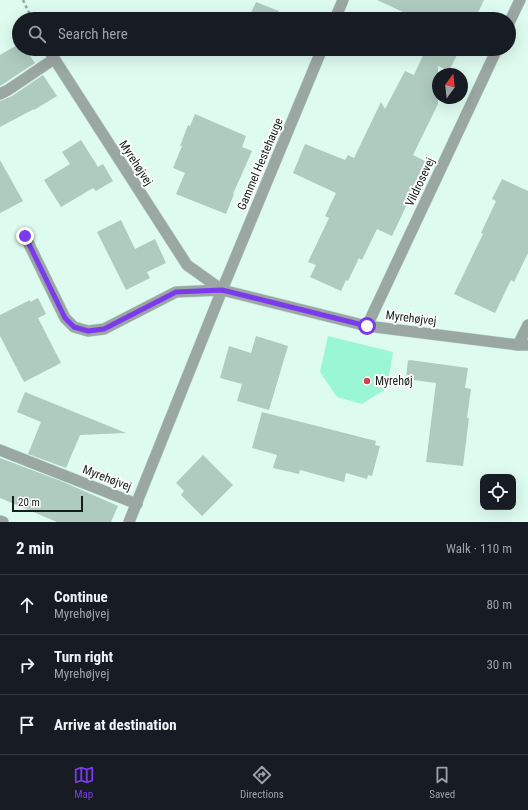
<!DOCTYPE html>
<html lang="en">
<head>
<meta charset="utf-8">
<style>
  :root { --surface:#171b24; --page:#242831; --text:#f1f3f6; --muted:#9ea1a6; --line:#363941; --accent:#7c3aed }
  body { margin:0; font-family:"Roboto Condensed",sans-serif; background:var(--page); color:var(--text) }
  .controls { position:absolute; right:12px; bottom:12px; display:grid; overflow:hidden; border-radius:8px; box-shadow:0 4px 16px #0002 }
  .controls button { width:36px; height:36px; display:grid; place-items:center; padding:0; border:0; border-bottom:1px solid var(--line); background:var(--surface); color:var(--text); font:20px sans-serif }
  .compass { position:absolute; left:432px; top:68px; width:36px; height:36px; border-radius:50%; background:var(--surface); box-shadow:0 4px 16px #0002; rotate:15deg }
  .scale { position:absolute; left:12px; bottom:10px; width:71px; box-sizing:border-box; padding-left:4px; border:2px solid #15201c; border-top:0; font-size:11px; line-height:14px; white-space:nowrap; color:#15201c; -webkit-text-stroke:3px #fff; paint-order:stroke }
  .stop { position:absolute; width:12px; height:12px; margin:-9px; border:3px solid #7c3aed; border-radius:50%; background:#fff }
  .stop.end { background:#7c3aed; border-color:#fff; box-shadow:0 1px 4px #0008 }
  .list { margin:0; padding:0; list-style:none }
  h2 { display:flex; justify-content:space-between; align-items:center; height:52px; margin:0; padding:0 16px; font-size:17px }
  h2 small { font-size:13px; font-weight:400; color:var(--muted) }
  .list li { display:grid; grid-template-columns:26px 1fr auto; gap:12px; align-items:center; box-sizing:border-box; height:60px; padding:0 16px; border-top:1px solid var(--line) }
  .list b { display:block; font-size:15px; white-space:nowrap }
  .list p { margin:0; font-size:13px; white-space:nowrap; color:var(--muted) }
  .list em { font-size:13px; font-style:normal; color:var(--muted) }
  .icon { flex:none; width:22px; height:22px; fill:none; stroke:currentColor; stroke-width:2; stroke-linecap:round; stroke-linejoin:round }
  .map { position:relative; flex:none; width:528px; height:522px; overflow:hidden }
  .search { position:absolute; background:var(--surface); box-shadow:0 4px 16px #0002; left:12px; right:12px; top:12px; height:44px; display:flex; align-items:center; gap:10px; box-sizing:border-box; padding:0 14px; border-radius:22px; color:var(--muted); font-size:15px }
  .sheet { height:232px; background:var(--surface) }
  nav { display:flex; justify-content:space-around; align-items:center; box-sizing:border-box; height:56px; border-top:1px solid var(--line); background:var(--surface); font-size:11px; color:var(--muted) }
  nav a { display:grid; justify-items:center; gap:2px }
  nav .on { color:var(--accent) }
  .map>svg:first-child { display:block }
  .green { fill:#9af7d6 }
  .building { fill:#afcbc0 }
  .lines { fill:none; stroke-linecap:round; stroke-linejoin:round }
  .minor-casing { stroke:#bed8ce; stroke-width:12 }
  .path { stroke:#90a69e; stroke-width:2.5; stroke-dasharray:3 3; stroke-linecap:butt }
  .minor { stroke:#9ba7a2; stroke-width:11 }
  .route { stroke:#7c3aed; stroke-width:5 }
  .poi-dot { fill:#d3424f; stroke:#fff; stroke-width:1.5 }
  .labels { text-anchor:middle; stroke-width:4; stroke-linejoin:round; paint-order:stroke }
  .street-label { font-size:12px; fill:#15201c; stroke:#fff }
  .poi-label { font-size:12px; fill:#15201c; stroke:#fff; text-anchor:start }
</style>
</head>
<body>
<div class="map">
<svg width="528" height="522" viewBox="0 0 528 522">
  <rect width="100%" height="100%" fill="#defbf0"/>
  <polygon class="green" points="328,336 393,352 387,388 362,404 337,397 320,372"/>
  <g class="building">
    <polygon points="377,0 484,0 475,19 418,19"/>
    <polygon points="256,2 279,11 275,19 248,19"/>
    <polygon points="19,44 19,49 25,49 35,63 0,86 0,55"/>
    <polygon points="249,49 263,49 261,54"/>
    <polygon points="426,49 460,49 449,71 438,66 438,104 413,155 427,162 392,236 377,229 362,260 359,258 348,281 346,280 341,291 310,277 316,265 308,262 329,218 325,216 336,193 293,173 305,144 345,160 348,155 354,158 381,102 385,109 405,71 414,75"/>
    <polygon points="43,75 57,96 34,110 34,109 0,127 0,101 12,96"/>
    <polygon points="195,114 246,136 242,147 252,151 233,194 234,194 226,214 176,194 185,173 173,168 182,146 180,146 188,125 190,126"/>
    <polygon points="81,140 98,167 103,164 113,181 96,191 93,188 61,207 44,180 70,164 62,152"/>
    <polygon points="0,160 23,201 0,213"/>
    <polygon points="502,179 528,191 528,253 514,282 511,280 495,313 454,294 483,234 481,233 496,201 492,199"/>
    <polygon points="121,220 135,249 155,239 166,263 147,272 150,278 126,290 97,232"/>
    <polygon points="38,298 46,314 38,318 61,363 24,382 0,336 0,315 30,300 30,302"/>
    <polygon points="256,336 288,346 269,410 237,401 242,384 220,378 229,346 251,353"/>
    <polygon points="408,360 410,361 410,360 468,368 465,388 471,389 467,418 469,418 463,466 426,462 436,383 406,379"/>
    <polygon points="25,392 126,433 80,435 66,468 28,454 41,422 17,412"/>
    <polygon points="262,412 376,441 375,445 380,446 372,476 368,475 367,479 346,473 344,482 300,470 299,474 273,468 277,455 252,448"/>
    <polygon points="203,455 233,485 202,516 181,495 184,491 176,483"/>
    <polygon points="0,458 61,481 118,506 111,522 57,522 0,498"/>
  </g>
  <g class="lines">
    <defs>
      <g id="minor">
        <polyline points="335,19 343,0"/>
        <polyline points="509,23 520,0"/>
        <polyline points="48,49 187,265 222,290"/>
        <polyline points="0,94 8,90 54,59"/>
        <polyline points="25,236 65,318 74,327 88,331 104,329 176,292 222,290 367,326 518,345 528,345"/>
        <polyline points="367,326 497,49"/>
        <polyline points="518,345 528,325"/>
        <polyline points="0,450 137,504"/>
        <polyline points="0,521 3,522"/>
        <polyline points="129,522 222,290 322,49"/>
      </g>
    </defs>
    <use href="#minor" class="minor-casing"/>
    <polyline class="path" points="23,0 32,19"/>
    <use href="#minor" class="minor"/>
  </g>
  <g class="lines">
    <polyline class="route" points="25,236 65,318 74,327 88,331 104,329 176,292 222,290 367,326"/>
  </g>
  <circle class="poi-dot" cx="367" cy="381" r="4"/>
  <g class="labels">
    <g class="street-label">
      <text transform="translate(136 163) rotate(57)" y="4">Myrehøjvej</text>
      <text transform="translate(260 164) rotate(-67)" y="4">Gammel Hestehauge</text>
      <text transform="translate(420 182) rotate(-65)" y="4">Vildrosevej</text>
      <text transform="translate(411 318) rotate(7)" y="4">Myrehøjvej</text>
      <text transform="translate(107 478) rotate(21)" y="4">Myrehøjvej</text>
    </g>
    <g class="poi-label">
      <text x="375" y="385">Myrehøj</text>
    </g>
  </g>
</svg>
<div class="controls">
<button><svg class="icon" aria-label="locate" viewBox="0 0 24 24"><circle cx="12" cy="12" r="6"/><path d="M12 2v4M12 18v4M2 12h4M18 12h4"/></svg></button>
</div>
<svg class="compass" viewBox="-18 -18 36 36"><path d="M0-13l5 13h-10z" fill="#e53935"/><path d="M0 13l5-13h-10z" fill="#9ea1a6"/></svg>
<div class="scale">20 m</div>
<div class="stop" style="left:367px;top:326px"></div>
<div class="stop end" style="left:25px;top:236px"></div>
<div class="search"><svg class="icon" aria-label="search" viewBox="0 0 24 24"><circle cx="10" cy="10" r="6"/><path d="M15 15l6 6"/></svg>Search here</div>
</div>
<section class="sheet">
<h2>2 min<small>Walk · 110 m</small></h2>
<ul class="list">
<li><svg class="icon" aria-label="ahead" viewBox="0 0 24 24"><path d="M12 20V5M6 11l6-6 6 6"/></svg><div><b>Continue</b><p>Myrehøjvej</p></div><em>80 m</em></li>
<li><svg class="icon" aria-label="right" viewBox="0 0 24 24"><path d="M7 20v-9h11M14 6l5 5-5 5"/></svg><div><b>Turn right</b><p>Myrehøjvej</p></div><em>30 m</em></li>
<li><svg class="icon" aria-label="arrive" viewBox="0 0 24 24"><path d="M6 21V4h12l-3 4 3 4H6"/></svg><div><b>Arrive at destination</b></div></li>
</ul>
</section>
<nav>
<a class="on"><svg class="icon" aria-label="map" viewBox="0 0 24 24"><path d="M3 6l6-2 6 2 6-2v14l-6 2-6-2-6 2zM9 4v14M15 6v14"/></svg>Map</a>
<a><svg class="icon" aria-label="directions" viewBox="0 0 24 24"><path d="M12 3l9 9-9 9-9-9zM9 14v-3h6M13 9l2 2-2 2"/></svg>Directions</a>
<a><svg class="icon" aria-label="saved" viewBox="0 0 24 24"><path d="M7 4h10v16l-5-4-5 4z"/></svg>Saved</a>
</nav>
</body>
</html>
